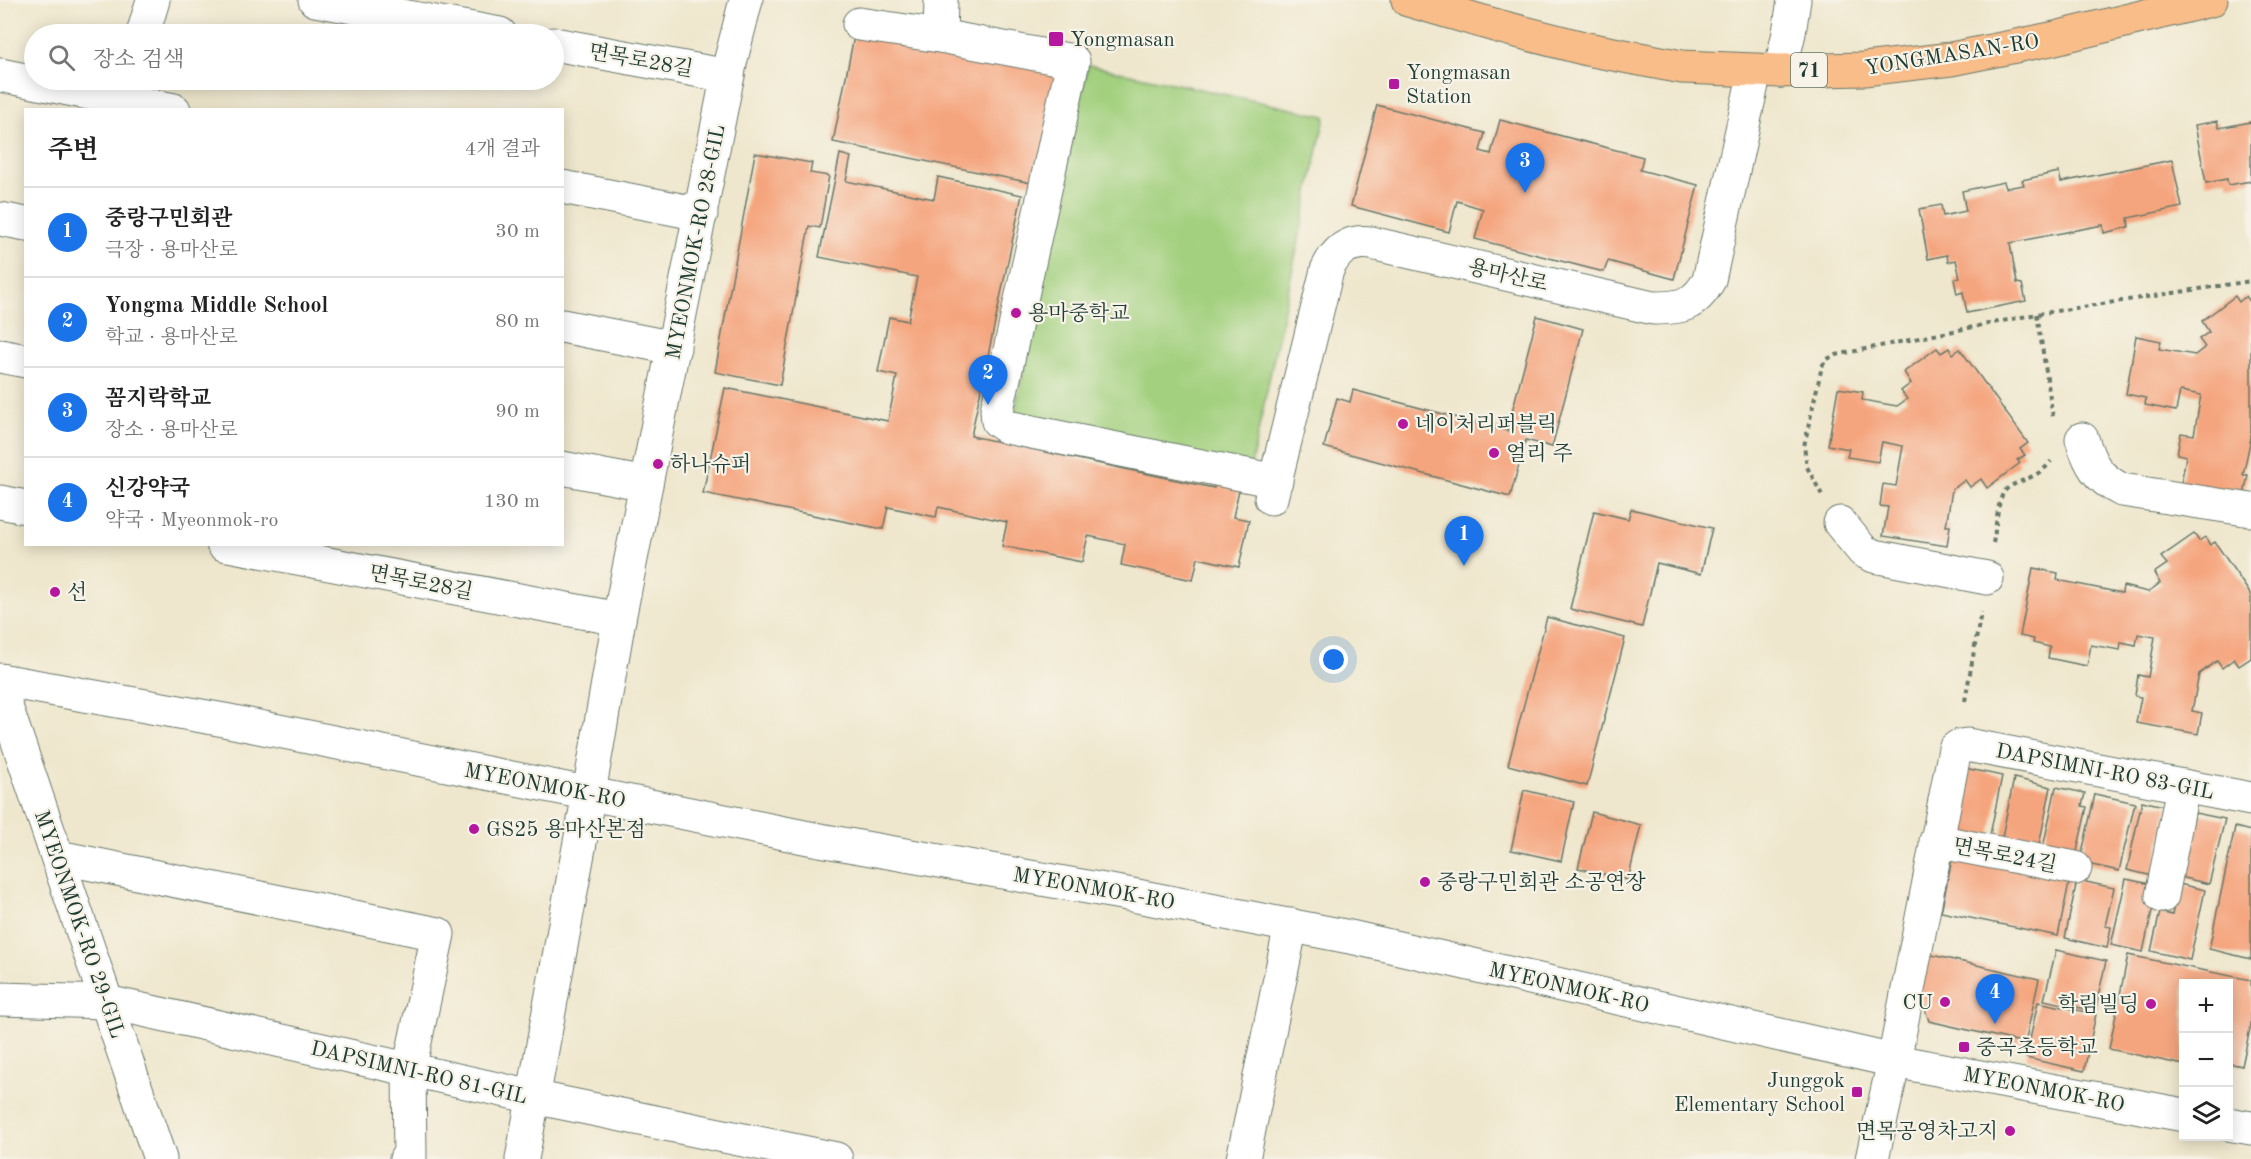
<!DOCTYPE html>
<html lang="ko">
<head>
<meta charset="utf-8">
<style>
  :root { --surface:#fff; --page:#f6f6f6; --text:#222; --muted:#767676; --line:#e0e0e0; --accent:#1a73e8 }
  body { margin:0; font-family:"Old Standard TT","Noto Serif KR",serif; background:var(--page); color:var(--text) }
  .controls { position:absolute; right:18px; bottom:18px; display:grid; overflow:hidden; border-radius:0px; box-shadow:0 3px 15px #0003 }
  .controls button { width:54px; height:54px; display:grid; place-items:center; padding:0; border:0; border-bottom:2px solid var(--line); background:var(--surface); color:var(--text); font:30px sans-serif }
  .you { position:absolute; left:1334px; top:660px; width:21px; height:21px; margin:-15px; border:4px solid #fff; border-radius:50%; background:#1a73e8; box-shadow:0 0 0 9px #1a73e833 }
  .badge { display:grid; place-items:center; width:39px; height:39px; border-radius:50%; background:var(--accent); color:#fff; font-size:20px; font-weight:700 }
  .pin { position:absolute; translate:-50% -50px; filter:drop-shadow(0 2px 3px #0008) }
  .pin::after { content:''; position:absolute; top:32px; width:21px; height:18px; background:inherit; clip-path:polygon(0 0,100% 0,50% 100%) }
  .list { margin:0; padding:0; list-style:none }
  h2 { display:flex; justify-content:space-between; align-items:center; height:78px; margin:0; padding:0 24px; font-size:26px }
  h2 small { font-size:20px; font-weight:400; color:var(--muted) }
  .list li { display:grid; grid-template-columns:39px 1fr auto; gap:18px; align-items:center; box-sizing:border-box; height:90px; padding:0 24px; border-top:2px solid var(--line) }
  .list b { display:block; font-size:22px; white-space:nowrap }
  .list p { margin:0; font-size:20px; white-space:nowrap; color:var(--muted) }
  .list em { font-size:20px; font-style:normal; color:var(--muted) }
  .icon { flex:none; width:33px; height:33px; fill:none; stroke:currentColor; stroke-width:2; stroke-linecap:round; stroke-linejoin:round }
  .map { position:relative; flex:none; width:2251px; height:1159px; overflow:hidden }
  .search { position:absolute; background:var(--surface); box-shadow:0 3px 15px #0003; left:24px; top:24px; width:540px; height:66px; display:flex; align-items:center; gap:15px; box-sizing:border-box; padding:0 21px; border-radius:33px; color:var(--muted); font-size:22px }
  .panel { position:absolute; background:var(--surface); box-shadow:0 3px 15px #0003; left:24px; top:108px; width:540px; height:438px; border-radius:0px }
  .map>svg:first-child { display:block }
  .green { fill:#a2d07e; stroke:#608659; stroke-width:1.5 }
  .building { fill:#f5a57e }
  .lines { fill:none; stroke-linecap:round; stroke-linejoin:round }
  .minor-casing { stroke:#68786a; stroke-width:35 }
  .major-casing { stroke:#68786a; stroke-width:35 }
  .path { stroke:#68786a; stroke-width:4; stroke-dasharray:4.5 4.5; stroke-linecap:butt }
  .minor { stroke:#fff; stroke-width:33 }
  .major { stroke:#f8bd89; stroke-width:33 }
  .poi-dot { fill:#b5179e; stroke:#f7f3e8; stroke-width:2 }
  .labels { text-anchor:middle; stroke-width:4.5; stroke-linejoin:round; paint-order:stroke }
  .shield { fill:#f7f3e8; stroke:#60746a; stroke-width:1.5 }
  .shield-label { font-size:20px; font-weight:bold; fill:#1f3d34 }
  .poi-label { font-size:21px; fill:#1f3d34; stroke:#f7f3e8; text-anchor:start }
  .street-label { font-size:21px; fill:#1f3d34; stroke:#f7f3e8 }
</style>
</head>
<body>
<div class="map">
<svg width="2251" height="1159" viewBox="0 0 2251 1159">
  <rect width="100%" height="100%" fill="#f7f3e8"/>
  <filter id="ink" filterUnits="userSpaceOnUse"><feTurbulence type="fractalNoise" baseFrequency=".0167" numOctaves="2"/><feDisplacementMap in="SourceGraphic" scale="12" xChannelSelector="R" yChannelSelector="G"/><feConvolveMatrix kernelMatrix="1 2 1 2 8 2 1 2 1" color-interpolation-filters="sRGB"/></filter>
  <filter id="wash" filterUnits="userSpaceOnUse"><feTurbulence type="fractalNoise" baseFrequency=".008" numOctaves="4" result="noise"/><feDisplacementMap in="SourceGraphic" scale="24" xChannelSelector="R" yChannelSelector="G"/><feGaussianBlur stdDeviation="1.35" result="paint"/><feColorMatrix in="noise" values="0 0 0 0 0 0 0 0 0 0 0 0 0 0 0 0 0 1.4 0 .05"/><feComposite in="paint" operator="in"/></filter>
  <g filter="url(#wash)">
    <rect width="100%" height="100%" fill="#efe7cd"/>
    <polygon class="green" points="1088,65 1325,116 1250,470 1013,419"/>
    <g id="blocks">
      <g class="building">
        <polygon points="855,31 1063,73 1041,185 833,142"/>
        <polygon points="1377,105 1485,133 1480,151 1491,154 1500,120 1643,157 1640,170 1698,185 1674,279 1608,261 1604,272 1475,239 1483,209 1457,201 1449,232 1351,206"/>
        <polygon points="2217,121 2219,128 2251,122 2251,181 2228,185 2227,179 2206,183 2195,125"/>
        <polygon points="755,153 812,163 810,173 829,176 820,228 809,226 780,385 715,372"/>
        <polygon points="840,154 851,157 846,181 934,199 938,177 1022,195 971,436 1214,488 1216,475 1241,481 1233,517 1249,520 1239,567 1198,558 1193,580 1121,565 1125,544 1088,536 1082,562 1002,546 1007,522 938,507 936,517 888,507 883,529 703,493 725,388 888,421 897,376 878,372 889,317 908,321 917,277 819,257"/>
        <polygon points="2172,160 2182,207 2128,218 2129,227 2104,233 2103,225 2010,243 2017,283 2022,284 2026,301 1967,313 1963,292 1957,294 1954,279 1960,278 1956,260 1948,262 1947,255 1928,259 1919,209 1941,205 1943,216 1966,211 1962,191 2004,182 2006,188 2024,185 2022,180 2059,172 2061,182"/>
        <polygon points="2235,296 2239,302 2246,296 2251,303 2251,438 2243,475 2248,475 2244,495 2181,484 2186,456 2177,454 2181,433 2194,435 2201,395 2180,391 2176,411 2145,405 2146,398 2126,394 2136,336 2161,341 2159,349 2195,355 2205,347 2199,339 2209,332 2202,321"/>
        <polygon points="1537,316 1583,329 1552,447 1526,440 1510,497 1324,447 1337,398 1350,402 1353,390 1507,431"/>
        <polygon points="1937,348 1941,353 1949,348 1953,354 1960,349 2028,443 2020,449 2025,455 2017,460 2020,463 1987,488 1981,479 1970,487 1965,480 1952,490 1946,526 1950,526 1947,546 1883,536 1888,507 1880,506 1883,484 1896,486 1903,446 1882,442 1878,462 1847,457 1849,449 1828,445 1838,388 1863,392 1862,400 1897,406 1907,399 1901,391 1911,383 1904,372"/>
        <polygon points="1631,509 1712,528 1701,574 1657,563 1642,627 1570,609 1594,511 1628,519"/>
        <polygon points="2194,534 2199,541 2205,537 2210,545 2215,542 2251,595 2251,658 2239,666 2234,659 2222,668 2217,661 2199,674 2192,711 2202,713 2198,734 2136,723 2141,697 2135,696 2138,675 2148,677 2155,637 2138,634 2136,645 2121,642 2120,650 2091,645 2087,666 2048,658 2050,647 2033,643 2034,639 2020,636 2033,568 2058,573 2057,580 2122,593 2123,586 2148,592 2160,583 2154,573 2167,564 2161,557"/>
        <polygon points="1547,617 1625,638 1587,786 1508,765"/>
        <polygon points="1965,768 2002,776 1989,840 1952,833"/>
        <polygon points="2014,778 2051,787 2038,850 2001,842"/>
        <polygon points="2056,787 2085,793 2082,806 2087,807 2075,860 2042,852"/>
        <polygon points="1524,790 1574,802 1561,861 1511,850"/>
        <polygon points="2095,794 2135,803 2119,871 2080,862"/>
        <polygon points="2142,801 2168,807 2153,876 2127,870"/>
        <polygon points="1592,812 1641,825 1628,880 1578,868"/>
        <polygon points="2195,813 2225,819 2209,884 2172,875 2189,838"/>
        <polygon points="2235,827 2251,831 2251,959 2209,949"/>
        <polygon points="1953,854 2070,878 2058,936 1941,912"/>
        <polygon points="2126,879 2150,884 2155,897 2143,952 2111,945"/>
        <polygon points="2077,880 2114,888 2105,926 2111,927 2107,948 2065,938"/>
        <polygon points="2179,884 2205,890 2190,960 2151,951 2160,912 2172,915"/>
        <polygon points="2056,950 2106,961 2095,1011 2044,1000"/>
        <polygon points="1923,953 2039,979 2025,1043 1929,1021 1917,984"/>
        <polygon points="2128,955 2251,980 2251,1024 2242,1066 2228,1063 2228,984 2184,984 2184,1065 2109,1049"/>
        <polygon points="2038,1002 2096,1014 2084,1071 2026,1058"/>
      </g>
    </g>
  </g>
  <g filter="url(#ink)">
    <use href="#blocks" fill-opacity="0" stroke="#68786a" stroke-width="1.5"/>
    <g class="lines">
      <defs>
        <g id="minor">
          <polyline points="315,0 500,34"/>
          <polyline points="859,24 940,36 1073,61 997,410 998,421 1007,427 1276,481"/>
          <polyline points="143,34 153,0"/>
          <polyline points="940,36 941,0"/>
          <polyline points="554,44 728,76"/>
          <polyline points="1780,71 1789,33 1794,0"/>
          <polyline points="0,75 123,100"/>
          <polyline points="129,80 123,100 174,110"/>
          <polyline points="562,187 701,214"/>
          <polyline points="0,219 26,224"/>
          <polyline points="562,326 674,348"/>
          <polyline points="0,356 26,361"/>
          <path d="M2082,439C2090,464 2097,478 2122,490L2251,510"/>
          <polyline points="562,468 646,484"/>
          <path d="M1271,498L1327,270C1336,250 1349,240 1371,243L1653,308C1681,308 1695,306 1709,280L1755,71"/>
          <polyline points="0,502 26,507"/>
          <polyline points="1840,523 1863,551 1874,556 1987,578"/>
          <polyline points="223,544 619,619"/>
          <polyline points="0,680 224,720 814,839 1127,894 1355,938 1894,1061 2184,1115"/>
          <polyline points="0,689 160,1159"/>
          <polyline points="1936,841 2075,868"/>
          <polyline points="58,857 438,934 409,1070 410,1158 406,1159"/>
          <polyline points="2162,896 2183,786"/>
          <polyline points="0,999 107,1002 533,1097 836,1159"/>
          <polyline points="2228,1124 2251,1128"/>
          <polyline points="522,1159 589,793 619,619 731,59 746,0"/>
          <polyline points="1243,1159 1291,925"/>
          <polyline points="1872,1159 1894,1061 1955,749 1959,746 1967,745 2251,799"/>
        </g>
        <polyline id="major" points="1408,0 1501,27 1587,49 1682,67 1780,71 1864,69 1951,59 2051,39 2211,0"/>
      </defs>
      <use href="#minor" class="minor-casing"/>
      <use href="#major" class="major-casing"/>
      <g class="path">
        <polyline points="2037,314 2053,417"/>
        <polyline points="1822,495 1807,467 1804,446 1822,366 1827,359 1836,355 2037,314 2251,281"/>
        <path d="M1993,543C1996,530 1997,502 2004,492C2014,479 2037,481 2051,461"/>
        <polyline points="1965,701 1981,612"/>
      </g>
      <use href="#minor" class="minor"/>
      <use href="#major" class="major"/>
    </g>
  </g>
  <g class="poi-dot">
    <rect x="1048" y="31" width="16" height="16" rx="3"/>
    <rect x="1388" y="78" width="12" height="12" rx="3"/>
    <circle cx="1016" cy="313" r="6"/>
    <circle cx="1403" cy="424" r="6"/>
    <circle cx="1494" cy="453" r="6"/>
    <circle cx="658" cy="464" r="6"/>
    <circle cx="55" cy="592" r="6"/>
    <circle cx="474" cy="829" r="6"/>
    <circle cx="1425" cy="882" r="6"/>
    <circle cx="1945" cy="1002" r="6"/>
    <circle cx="2151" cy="1004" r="6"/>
    <rect x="1958" y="1041" width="12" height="12" rx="3"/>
    <rect x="1851" y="1086" width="12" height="12" rx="3"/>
    <circle cx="2010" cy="1131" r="6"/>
  </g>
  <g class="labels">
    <rect class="shield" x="1791" y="53" width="36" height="34" rx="4.5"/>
    <g class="shield-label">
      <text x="1809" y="77">71</text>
    </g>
    <g class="poi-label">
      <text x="1070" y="46">Yongmasan</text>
      <text x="1406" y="79">Yongmasan<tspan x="1406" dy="24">Station</tspan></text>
      <text x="1028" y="320">용마중학교</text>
      <text x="1415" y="431">네이처리퍼블릭</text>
      <text x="1506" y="460">얼리 주</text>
      <text x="670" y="471">하나슈퍼</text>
      <text x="67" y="599">선</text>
      <text x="486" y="836">GS25 용마산본점</text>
      <text x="1437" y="889">중랑구민회관 소공연장</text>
      <text x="1933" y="1009" text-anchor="end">CU</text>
      <text x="2139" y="1011" text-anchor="end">학림빌딩</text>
      <text x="1976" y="1054">중곡초등학교</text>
      <text x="1845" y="1087" text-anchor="end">Junggok<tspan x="1845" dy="24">Elementary School</tspan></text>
      <text x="1998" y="1138" text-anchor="end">면목공영차고지</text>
    </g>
    <g class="street-label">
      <text transform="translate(1952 54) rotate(-9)" y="7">YONGMASAN-RO</text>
      <text transform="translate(641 60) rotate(10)" y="7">면목로28길</text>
      <text transform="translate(695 242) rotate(-79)" y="7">MYEONMOK-RO 28-GIL</text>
      <text transform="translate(1508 275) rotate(13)" y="7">용마산로</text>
      <text transform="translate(421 582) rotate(11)" y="7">면목로28길</text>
      <text transform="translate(2105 771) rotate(11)" y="7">DAPSIMNI-RO 83-GIL</text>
      <text transform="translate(545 785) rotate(11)" y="7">MYEONMOK-RO</text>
      <text transform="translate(2005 855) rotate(11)" y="7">면목로24길</text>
      <text transform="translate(1094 888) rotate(10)" y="7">MYEONMOK-RO</text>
      <text transform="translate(80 924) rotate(71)" y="7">MYEONMOK-RO 29-GIL</text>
      <text transform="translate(1569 987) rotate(13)" y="7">MYEONMOK-RO</text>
      <text transform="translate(419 1072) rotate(13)" y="7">DAPSIMNI-RO 81-GIL</text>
      <text transform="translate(2044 1089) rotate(11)" y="7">MYEONMOK-RO</text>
    </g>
  </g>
</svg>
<div class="controls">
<button>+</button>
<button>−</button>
<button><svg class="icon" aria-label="layers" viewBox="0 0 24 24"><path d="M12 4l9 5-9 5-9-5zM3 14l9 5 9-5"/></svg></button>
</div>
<div class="you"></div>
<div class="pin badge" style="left:1464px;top:566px">1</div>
<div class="pin badge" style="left:988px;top:405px">2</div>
<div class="pin badge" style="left:1525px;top:193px">3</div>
<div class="pin badge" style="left:1995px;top:1024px">4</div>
<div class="search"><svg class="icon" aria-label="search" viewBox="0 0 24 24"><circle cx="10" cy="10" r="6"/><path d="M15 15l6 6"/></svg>장소 검색</div>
<section class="panel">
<h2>주변<small>4개 결과</small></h2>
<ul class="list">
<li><span class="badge">1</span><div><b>중랑구민회관</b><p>극장 · 용마산로</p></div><em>30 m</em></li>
<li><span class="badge">2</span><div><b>Yongma Middle School</b><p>학교 · 용마산로</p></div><em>80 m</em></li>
<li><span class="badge">3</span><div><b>꼼지락학교</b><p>장소 · 용마산로</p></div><em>90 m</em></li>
<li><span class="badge">4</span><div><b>신강약국</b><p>약국 · Myeonmok-ro</p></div><em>130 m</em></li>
</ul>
</section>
</div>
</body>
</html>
